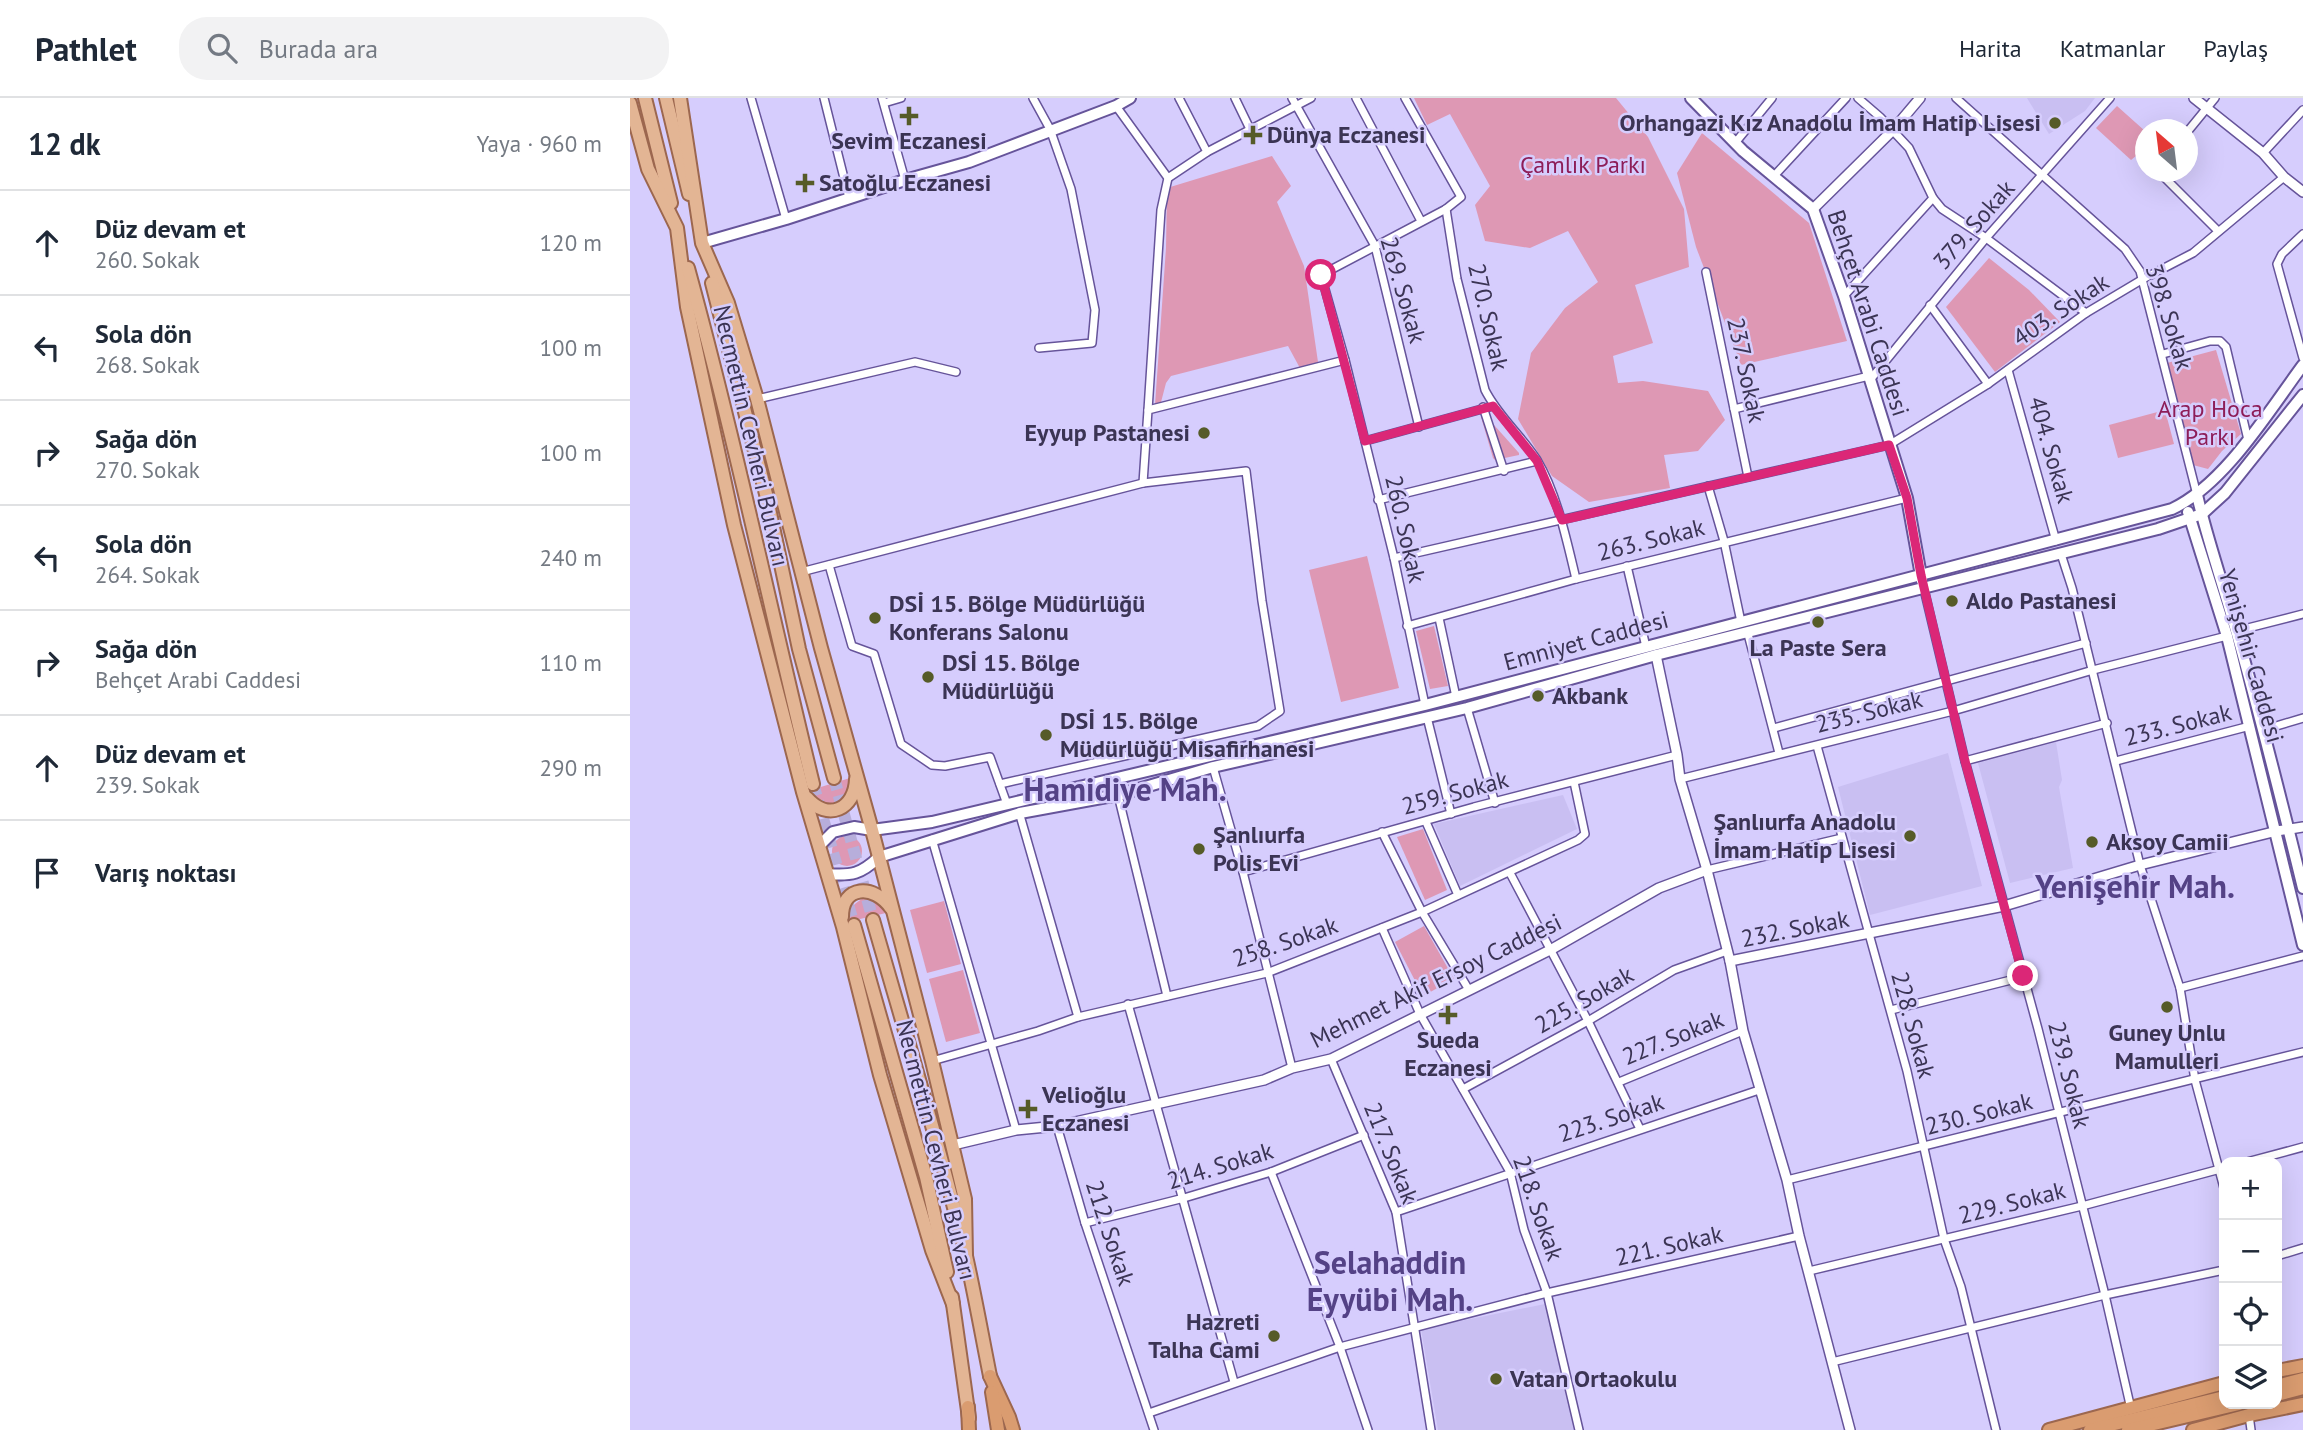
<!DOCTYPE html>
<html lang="tr">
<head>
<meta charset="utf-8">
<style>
  :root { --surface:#fff; --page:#f2f2f3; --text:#1f2937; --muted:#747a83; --line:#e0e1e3 }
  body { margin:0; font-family:"PT Sans",sans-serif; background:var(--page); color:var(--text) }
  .controls { position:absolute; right:21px; bottom:21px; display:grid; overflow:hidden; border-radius:14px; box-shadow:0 7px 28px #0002 }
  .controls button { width:63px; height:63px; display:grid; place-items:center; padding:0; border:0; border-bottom:2px solid var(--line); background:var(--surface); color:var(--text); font:35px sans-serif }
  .compass { position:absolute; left:1505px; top:21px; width:63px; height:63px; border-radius:50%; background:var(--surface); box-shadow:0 7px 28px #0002; rotate:332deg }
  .stop { position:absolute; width:21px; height:21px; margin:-16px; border:5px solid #db2777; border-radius:50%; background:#fff }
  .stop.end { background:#db2777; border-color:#fff; box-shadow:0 2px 7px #0008 }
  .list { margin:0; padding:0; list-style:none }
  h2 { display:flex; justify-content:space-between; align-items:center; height:91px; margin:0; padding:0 28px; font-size:30px }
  h2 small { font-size:23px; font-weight:400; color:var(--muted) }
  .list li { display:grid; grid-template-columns:46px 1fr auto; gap:21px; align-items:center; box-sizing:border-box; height:105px; padding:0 28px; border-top:2px solid var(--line) }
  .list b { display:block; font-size:26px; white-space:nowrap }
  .list p { margin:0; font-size:23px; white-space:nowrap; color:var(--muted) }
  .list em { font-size:23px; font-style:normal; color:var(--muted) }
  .icon { flex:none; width:38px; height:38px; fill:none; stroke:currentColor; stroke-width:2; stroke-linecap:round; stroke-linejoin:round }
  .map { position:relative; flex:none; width:1673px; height:1332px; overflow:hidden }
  header { display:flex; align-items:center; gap:42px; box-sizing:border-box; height:98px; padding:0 35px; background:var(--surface); border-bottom:2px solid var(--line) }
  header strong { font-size:33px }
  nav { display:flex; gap:38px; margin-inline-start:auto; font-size:24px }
  .search { width:490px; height:63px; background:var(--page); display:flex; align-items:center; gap:18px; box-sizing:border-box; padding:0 24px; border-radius:28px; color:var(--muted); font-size:26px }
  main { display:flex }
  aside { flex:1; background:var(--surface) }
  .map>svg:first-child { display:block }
  .built { fill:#c9bff2 }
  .green { fill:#de98b4 }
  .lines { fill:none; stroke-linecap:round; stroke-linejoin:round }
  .primary-tunnel { stroke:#b7aedb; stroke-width:12; stroke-dasharray:12 6; stroke-linecap:butt }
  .minor-casing { stroke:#66549a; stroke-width:10 }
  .tertiary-casing { stroke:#66549a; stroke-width:12 }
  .secondary-casing { stroke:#66549a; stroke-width:14 }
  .primary-casing { stroke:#9c674f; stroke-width:16 }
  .trunk-casing { stroke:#9c674f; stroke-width:16 }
  .minor { stroke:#fff; stroke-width:7 }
  .tertiary { stroke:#fff; stroke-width:9 }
  .secondary { stroke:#fff; stroke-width:10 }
  .primary { stroke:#e3b594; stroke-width:12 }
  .trunk { stroke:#da9c70; stroke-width:12 }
  .route { stroke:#db2777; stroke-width:9 }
  .poi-dot { fill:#565b28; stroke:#d6cdfd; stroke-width:2.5 }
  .labels { text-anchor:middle; stroke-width:5; stroke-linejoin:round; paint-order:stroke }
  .poi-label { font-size:24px; font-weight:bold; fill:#3b3454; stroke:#d6cdfd; text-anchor:start }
  .park-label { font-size:24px; fill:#8d1d58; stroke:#d6cdfd }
  .street-label { font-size:24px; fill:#3b3454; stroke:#d6cdfd }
  .district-label { font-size:32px; font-weight:bold; fill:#544286; stroke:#d6cdfd }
</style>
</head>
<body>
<header>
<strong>Pathlet</strong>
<div class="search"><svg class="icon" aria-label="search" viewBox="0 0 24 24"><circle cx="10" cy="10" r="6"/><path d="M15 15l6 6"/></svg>Burada ara</div>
<nav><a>Harita</a><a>Katmanlar</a><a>Paylaş</a></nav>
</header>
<main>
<aside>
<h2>12 dk<small>Yaya · 960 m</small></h2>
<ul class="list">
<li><svg class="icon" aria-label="ahead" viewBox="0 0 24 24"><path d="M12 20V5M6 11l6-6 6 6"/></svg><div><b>Düz devam et</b><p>260. Sokak</p></div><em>120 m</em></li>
<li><svg class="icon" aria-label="left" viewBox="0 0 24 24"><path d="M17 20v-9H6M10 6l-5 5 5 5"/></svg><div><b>Sola dön</b><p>268. Sokak</p></div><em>100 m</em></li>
<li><svg class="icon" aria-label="right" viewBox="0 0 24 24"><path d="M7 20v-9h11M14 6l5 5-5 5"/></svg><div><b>Sağa dön</b><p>270. Sokak</p></div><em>100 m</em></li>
<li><svg class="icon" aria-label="left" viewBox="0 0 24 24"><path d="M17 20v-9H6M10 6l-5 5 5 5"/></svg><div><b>Sola dön</b><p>264. Sokak</p></div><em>240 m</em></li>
<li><svg class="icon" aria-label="right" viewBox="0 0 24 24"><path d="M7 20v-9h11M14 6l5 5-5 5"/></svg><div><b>Sağa dön</b><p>Behçet Arabi Caddesi</p></div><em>110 m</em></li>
<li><svg class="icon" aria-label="ahead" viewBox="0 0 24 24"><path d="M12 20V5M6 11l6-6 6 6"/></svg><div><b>Düz devam et</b><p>239. Sokak</p></div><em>290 m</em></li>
<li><svg class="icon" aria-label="arrive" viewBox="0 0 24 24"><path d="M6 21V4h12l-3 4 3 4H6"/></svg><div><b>Varış noktası</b></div></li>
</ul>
</aside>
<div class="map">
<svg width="1673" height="1332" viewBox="0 0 1673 1332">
  <rect width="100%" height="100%" fill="#d6cdfd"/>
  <g class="built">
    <polygon points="1397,0 1465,0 1455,13 1419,36"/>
    <polygon points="1426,644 1432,682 1429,689 1443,770 1380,785 1348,665"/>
    <polygon points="1318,655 1352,788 1240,817 1208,689"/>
    <polygon points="933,697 947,731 830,788 804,726"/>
    <polygon points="915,1206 945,1332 808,1332 791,1231"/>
  </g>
  <g class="green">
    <polygon points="784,0 986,0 1018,39 1054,111 1059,169 1005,187 1023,245 983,258 988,285 1013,283 1078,293 1095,322 1068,353 1034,357 1040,390 959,404 922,378 888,321 901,255 935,210 968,184 938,133 900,150 855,143 845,107 860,88 820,16 797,27"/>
    <polygon points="1487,8 1515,33 1515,65 1506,58 1501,62 1466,30"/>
    <polygon points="1072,35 1179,125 1217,243 1111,267 1066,149 1047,75"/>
    <polygon points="642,58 661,88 647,104 674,168 688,264 671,272 658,248 541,278 536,285 530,308 525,307 536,150 537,90"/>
    <polygon points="1359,160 1399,192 1430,224 1365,274 1316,209"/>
    <polygon points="1586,252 1611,336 1592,353 1578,371 1563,367 1537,265"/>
    <polygon points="1535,312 1544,346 1488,360 1479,327"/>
    <polygon points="856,318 889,355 889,357 865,362 863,360 851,319"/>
    <polygon points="737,458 769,590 711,604 679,472"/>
    <polygon points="804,528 818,588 800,591 786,533"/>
    <path d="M220,680L219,692L205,705C192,705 187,704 181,692Z"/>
    <polygon points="793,731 817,792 795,802 767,739"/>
    <circle cx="217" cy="753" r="15"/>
    <path d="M232,801C244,801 250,804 256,815L217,824C218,813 222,807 232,801Z"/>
    <polygon points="314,803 331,866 297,875 280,812"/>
    <polygon points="794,828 824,881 793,898 765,844"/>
    <polygon points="333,872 350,935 316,944 299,881"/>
  </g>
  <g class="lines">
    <g class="primary-tunnel">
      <polyline points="204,680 243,822"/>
      <polyline points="183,686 224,827"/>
    </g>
    <defs>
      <g id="minor">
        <polyline points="121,0 156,121"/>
        <polyline points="194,0 219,100"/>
        <polyline points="252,0 275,82"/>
        <polyline points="403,0 420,31 441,91 465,212 462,245 409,250"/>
        <polyline points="549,0 577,54"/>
        <polyline points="605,0 620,31"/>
        <polyline points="662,0 745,148 789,329"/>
        <polyline points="726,0 791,123"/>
        <polyline points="775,0 831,99 816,111 691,177 715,262 764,460 795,607"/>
        <polyline points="1228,0 1250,19 1279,50 1303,100 1312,111 1356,140 1456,215"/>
        <polyline points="1326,0 1495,151 1510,173 1567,397"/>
        <polyline points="254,5 271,0"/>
        <polyline points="486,8 538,80 531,112 518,312"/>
        <polyline points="1558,33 1585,0"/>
        <polyline points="1105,45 1142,0"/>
        <polyline points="1633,55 1673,12"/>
        <polyline points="1533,74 1532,77 1588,133"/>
        <polyline points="1144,78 1216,0"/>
        <polyline points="538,80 577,54 681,0"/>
        <path d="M816,111L827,181L855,292C868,318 891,337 907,362C927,395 937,444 946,481"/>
        <polyline points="1673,136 1652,156 1647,166 1673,260"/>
        <polyline points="1076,174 1118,379"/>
        <polyline points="1214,198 1303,100"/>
        <polyline points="1300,207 1358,286"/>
        <polyline points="1533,256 1580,243 1590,243 1596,249 1618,342"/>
        <polyline points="1378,272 1426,443"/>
        <polyline points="1240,282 1356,140 1480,0"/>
        <polyline points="127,301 285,264 326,274"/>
        <polyline points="853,309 874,373"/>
        <polyline points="1104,311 1239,278"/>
        <polyline points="735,343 863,308"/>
        <polyline points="513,385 518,312 715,262"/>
        <polyline points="1078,388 1094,443 1111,524"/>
        <polyline points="748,402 907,363"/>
        <polyline points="1431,456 1442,490 1510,767 1550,890 1565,982 1594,1090"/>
        <polyline points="764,460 1259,347 1358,286 1456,215 1513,181 1563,155 1654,79"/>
        <polyline points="199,467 222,548 244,556 271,646 302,667 315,668 360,659 377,706"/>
        <polyline points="997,468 1016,549"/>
        <polyline points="171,474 513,385 616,373 632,503 650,613 628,628 370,686"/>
        <polyline points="1294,491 1335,663 1408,931 1475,1197 1501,1311"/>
        <polyline points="809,520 826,599"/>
        <polyline points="777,528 946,481 1277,400"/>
        <polyline points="1606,533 1673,516"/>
        <polyline points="1118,536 1149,655"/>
        <polyline points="837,610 865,705"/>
        <polyline points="797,619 821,716"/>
        <polyline points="1144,630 1456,545"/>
        <polyline points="1633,632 1673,620"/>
        <polyline points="1187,648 1277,973 1314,1141 1331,1189 1366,1332"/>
        <polyline points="1335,663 1477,625"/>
        <polyline points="1486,663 1620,628"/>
        <polyline points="583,669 613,774 662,970"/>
        <polyline points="1050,681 1323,613 1463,572 1597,538"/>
        <polyline points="488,697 537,898"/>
        <polyline points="389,714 448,919"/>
        <polyline points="796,724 828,797"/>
        <polyline points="752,734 792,814 839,892"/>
        <polyline points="302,741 386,1032"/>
        <polyline points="1077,772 1212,740"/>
        <polyline points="613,774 844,709 1047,657"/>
        <polyline points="880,775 958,923 1010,1031"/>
        <polyline points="752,830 790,916 880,1074 894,1132 917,1195 949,1332"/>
        <polyline points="1550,890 1673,858"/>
        <polyline points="498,906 604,1284"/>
        <polyline points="1261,912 1393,879"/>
        <polyline points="701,961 766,1114 801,1332"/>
        <polyline points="302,963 408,933 448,919 637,875 792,814 948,742 955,736 944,684"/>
        <polyline points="989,984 1113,933"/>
        <polyline points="833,991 958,923 1044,872 1097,853"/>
        <polyline points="427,1028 455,1125 524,1332"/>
        <polyline points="1617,1064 1673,1049"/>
        <polyline points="641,1074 710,1249 738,1332"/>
        <polyline points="1157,1082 1673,954"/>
        <polyline points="766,1114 1129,992"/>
        <polyline points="455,1125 554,1100 641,1074 734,1037"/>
        <polyline points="1647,1158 1673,1150"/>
        <polyline points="1179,1173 1452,1108 1594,1070"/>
        <polyline points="1202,1264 1475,1197 1594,1172"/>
        <polyline points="519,1315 710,1249 917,1195 1169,1138"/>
        <polyline points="1619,1317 1621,1332"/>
      </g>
      <g id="tertiary">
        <polyline points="1564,0 1633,55 1654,79 1673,94"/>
        <polyline points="1183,111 1263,32 1290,0"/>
        <polyline points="1026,557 1047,657 1050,681 1077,772 1100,863 1113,933 1157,1082 1169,1138 1220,1332"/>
        <polyline points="1100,863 1374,808 1510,767 1647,733 1673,729"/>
        <polyline points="323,1047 386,1032 427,1028 634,982 662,970 701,961 922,851 1029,790 1077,772"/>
      </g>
      <g id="secondary">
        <polyline points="1061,0 1113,53 1183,111 1214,198 1277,400 1292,483"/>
        <polyline points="72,145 156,121 275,82 339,64 486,8 500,0"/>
        <path d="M1567,397C1578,444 1594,489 1607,536C1631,620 1652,705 1673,790"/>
        <polyline points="1558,414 1597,538 1673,847"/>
        <path d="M190,747L203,734L224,729L242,732L302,724L795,607L1542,411C1595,386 1638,314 1673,267"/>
        <path d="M197,776C222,778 231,776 249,759L390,715L488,697L583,669L837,610L1026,557L1528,431L1572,416L1595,395L1673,297"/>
      </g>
      <g id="primary">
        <polyline points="15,0 41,105"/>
        <polyline points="36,0 59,96"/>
        <polyline points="50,0 72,145 98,205 127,301 191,550 242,732 302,963 335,1101 336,1159"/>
        <polyline points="0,5 18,71 47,130 57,209 104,427 173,694 213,829 250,977 302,1152 323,1206"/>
        <path d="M58,170C105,341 141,514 183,686"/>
        <polyline points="82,185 136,396 169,551 204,680"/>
        <path d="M177,700C198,724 225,711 226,681"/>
        <path d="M212,819C212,787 244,786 261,810"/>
        <path d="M243,822C275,934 309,1045 336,1158C345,1198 352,1238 360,1278"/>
        <polyline points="224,827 296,1079 317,1174"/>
        <polyline points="322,1199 339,1320"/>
      </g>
      <g id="trunk">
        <polyline points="1647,1273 1673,1268"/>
        <polyline points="360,1278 379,1319 383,1332"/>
        <polyline points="1647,1288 1673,1281"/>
        <polyline points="362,1294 368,1332"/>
        <polyline points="1647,1297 1673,1290"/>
        <polyline points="338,1309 339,1332"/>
        <polyline points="1419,1332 1594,1285"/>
        <polyline points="1460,1332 1594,1299"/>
        <polyline points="1498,1332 1609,1306"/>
        <polyline points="1563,1332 1619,1317 1673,1306"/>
      </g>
    </defs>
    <use href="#minor" class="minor-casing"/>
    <use href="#tertiary" class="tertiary-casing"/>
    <use href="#secondary" class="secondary-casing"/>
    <use href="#primary" class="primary-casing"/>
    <use href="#trunk" class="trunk-casing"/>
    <use href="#minor" class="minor"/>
    <use href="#tertiary" class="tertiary"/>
    <use href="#secondary" class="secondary"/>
    <use href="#primary" class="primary"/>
    <use href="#trunk" class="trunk"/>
  </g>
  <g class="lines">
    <polyline class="route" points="691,177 735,343 863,308 907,363 932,422 1259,347 1277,400 1291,477 1335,663 1393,878"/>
  </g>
  <g class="poi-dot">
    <path d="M275.5 7.5h7v7h7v7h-7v7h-7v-7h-7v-7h7z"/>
    <circle cx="1425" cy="25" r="7"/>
    <path d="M619.5 26.5h7v7h7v7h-7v7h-7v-7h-7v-7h7z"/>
    <path d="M171.5 74.5h7v7h7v7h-7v7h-7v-7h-7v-7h7z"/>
    <circle cx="574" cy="335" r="7"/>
    <circle cx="1322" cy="503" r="7"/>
    <circle cx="245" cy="520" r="7"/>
    <circle cx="1188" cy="524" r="7"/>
    <circle cx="298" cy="579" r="7"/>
    <circle cx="908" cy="598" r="7"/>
    <circle cx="416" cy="637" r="7"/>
    <circle cx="1280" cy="738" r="7"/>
    <circle cx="1462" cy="744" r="7"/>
    <circle cx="569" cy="751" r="7"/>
    <circle cx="1537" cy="909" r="7"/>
    <path d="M814.5 906.5h7v7h7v7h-7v7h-7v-7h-7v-7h7z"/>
    <path d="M394.5 1000.5h7v7h7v7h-7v7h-7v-7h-7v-7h7z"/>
    <circle cx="644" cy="1238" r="7"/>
    <circle cx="866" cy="1281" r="7"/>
  </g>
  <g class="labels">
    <g class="poi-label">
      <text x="1411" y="33" text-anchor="end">Orhangazi Kız Anadolu İmam Hatip Lisesi</text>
      <text x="637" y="45">Dünya Eczanesi</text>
      <text x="279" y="51" text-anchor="middle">Sevim Eczanesi</text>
      <text x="189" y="93">Satoğlu Eczanesi</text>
      <text x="560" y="343" text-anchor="end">Eyyup Pastanesi</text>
      <text x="1336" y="511">Aldo Pastanesi</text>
      <text x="259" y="514">DSİ 15. Bölge Müdürlüğü<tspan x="259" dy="28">Konferans Salonu</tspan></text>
      <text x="1188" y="558" text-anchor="middle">La Paste Sera</text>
      <text x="312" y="573">DSİ 15. Bölge<tspan x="312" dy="28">Müdürlüğü</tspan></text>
      <text x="922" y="606">Akbank</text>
      <text x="430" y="631">DSİ 15. Bölge<tspan x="430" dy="28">Müdürlüğü Misafirhanesi</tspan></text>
      <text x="1266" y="732" text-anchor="end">Şanlıurfa Anadolu<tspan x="1266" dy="28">İmam Hatip Lisesi</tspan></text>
      <text x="583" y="745">Şanlıurfa<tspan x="583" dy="28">Polis Evi</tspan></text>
      <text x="1476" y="752">Aksoy Camii</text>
      <text x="1537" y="943" text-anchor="middle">Guney Unlu<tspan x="1537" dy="28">Mamulleri</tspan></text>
      <text x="818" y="950" text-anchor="middle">Sueda<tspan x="818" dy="28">Eczanesi</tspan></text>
      <text x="412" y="1005">Velioğlu<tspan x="412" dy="28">Eczanesi</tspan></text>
      <text x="630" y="1232" text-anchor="end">Hazreti<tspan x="630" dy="28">Talha Cami</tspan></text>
      <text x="880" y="1289">Vatan Ortaokulu</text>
    </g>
    <g class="park-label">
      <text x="953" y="75">Çamlık Parkı</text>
      <text x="1580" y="319">Arap Hoca<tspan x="1580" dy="28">Parkı</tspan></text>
    </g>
    <g class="street-label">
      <text transform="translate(1344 127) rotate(-49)" y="8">379. Sokak</text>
      <text transform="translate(773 192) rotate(74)" y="8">269. Sokak</text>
      <text transform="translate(1431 212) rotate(-34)" y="8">403. Sokak</text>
      <text transform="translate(1238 215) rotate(72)" y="8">Behçet Arabi Caddesi</text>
      <text transform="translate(858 219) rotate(77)" y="8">270. Sokak</text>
      <text transform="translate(1539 219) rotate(73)" y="8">398. Sokak</text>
      <text transform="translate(1116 272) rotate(78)" y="8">237. Sokak</text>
      <text transform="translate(121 338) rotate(77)" y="8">Necmettin Cevheri Bulvarı</text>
      <text transform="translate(1421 352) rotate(74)" y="8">404. Sokak</text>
      <text transform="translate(775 431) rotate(77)" y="8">260. Sokak</text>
      <text transform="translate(1021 442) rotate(-14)" y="8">263. Sokak</text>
      <text transform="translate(956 543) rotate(-15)" y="8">Emniyet Caddesi</text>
      <text transform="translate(1621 558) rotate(74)" y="8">Yenişehir Caddesi</text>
      <text transform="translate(1239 614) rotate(-14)" y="8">235. Sokak</text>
      <text transform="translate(1548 627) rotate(-14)" y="8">233. Sokak</text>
      <text transform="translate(825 695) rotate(-15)" y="8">259. Sokak</text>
      <text transform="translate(1165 831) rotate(-11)" y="8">232. Sokak</text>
      <text transform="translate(655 844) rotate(-19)" y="8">258. Sokak</text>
      <text transform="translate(806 883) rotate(-26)" y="8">Mehmet Akif Ersoy Caddesi</text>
      <text transform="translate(954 902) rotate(-30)" y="8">225. Sokak</text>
      <text transform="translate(1283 927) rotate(75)" y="8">228. Sokak</text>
      <text transform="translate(1043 940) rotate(-22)" y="8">227. Sokak</text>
      <text transform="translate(1439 977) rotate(76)" y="8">239. Sokak</text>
      <text transform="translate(1349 1016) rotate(-14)" y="8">230. Sokak</text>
      <text transform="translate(981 1020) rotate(-18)" y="8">223. Sokak</text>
      <text transform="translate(306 1052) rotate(76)" y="8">Necmettin Cevheri Bulvarı</text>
      <text transform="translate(761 1055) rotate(68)" y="8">217. Sokak</text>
      <text transform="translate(590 1068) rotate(-17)" y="8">214. Sokak</text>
      <text transform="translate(1382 1105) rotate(-14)" y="8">229. Sokak</text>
      <text transform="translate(908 1110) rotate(71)" y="8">218. Sokak</text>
      <text transform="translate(480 1135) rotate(72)" y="8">212. Sokak</text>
      <text transform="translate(1039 1148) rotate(-13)" y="8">221. Sokak</text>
    </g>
    <g class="district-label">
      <text x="495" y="703">Hamidiye Mah.</text>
      <text x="1505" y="800">Yenişehir Mah.</text>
      <text x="760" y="1176">Selahaddin<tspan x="760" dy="37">Eyyübi Mah.</tspan></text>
    </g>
  </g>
</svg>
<div class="controls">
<button>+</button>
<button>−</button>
<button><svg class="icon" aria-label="locate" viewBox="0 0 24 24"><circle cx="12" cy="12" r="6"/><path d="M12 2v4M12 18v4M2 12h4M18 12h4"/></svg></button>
<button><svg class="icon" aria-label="layers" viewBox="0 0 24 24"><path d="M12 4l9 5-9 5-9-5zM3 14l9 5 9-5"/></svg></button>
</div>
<svg class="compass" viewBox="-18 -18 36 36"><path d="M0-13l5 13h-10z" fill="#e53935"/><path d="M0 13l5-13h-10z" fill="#747a83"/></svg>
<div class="stop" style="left:691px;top:177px"></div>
<div class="stop end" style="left:1393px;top:878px"></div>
</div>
</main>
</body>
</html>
